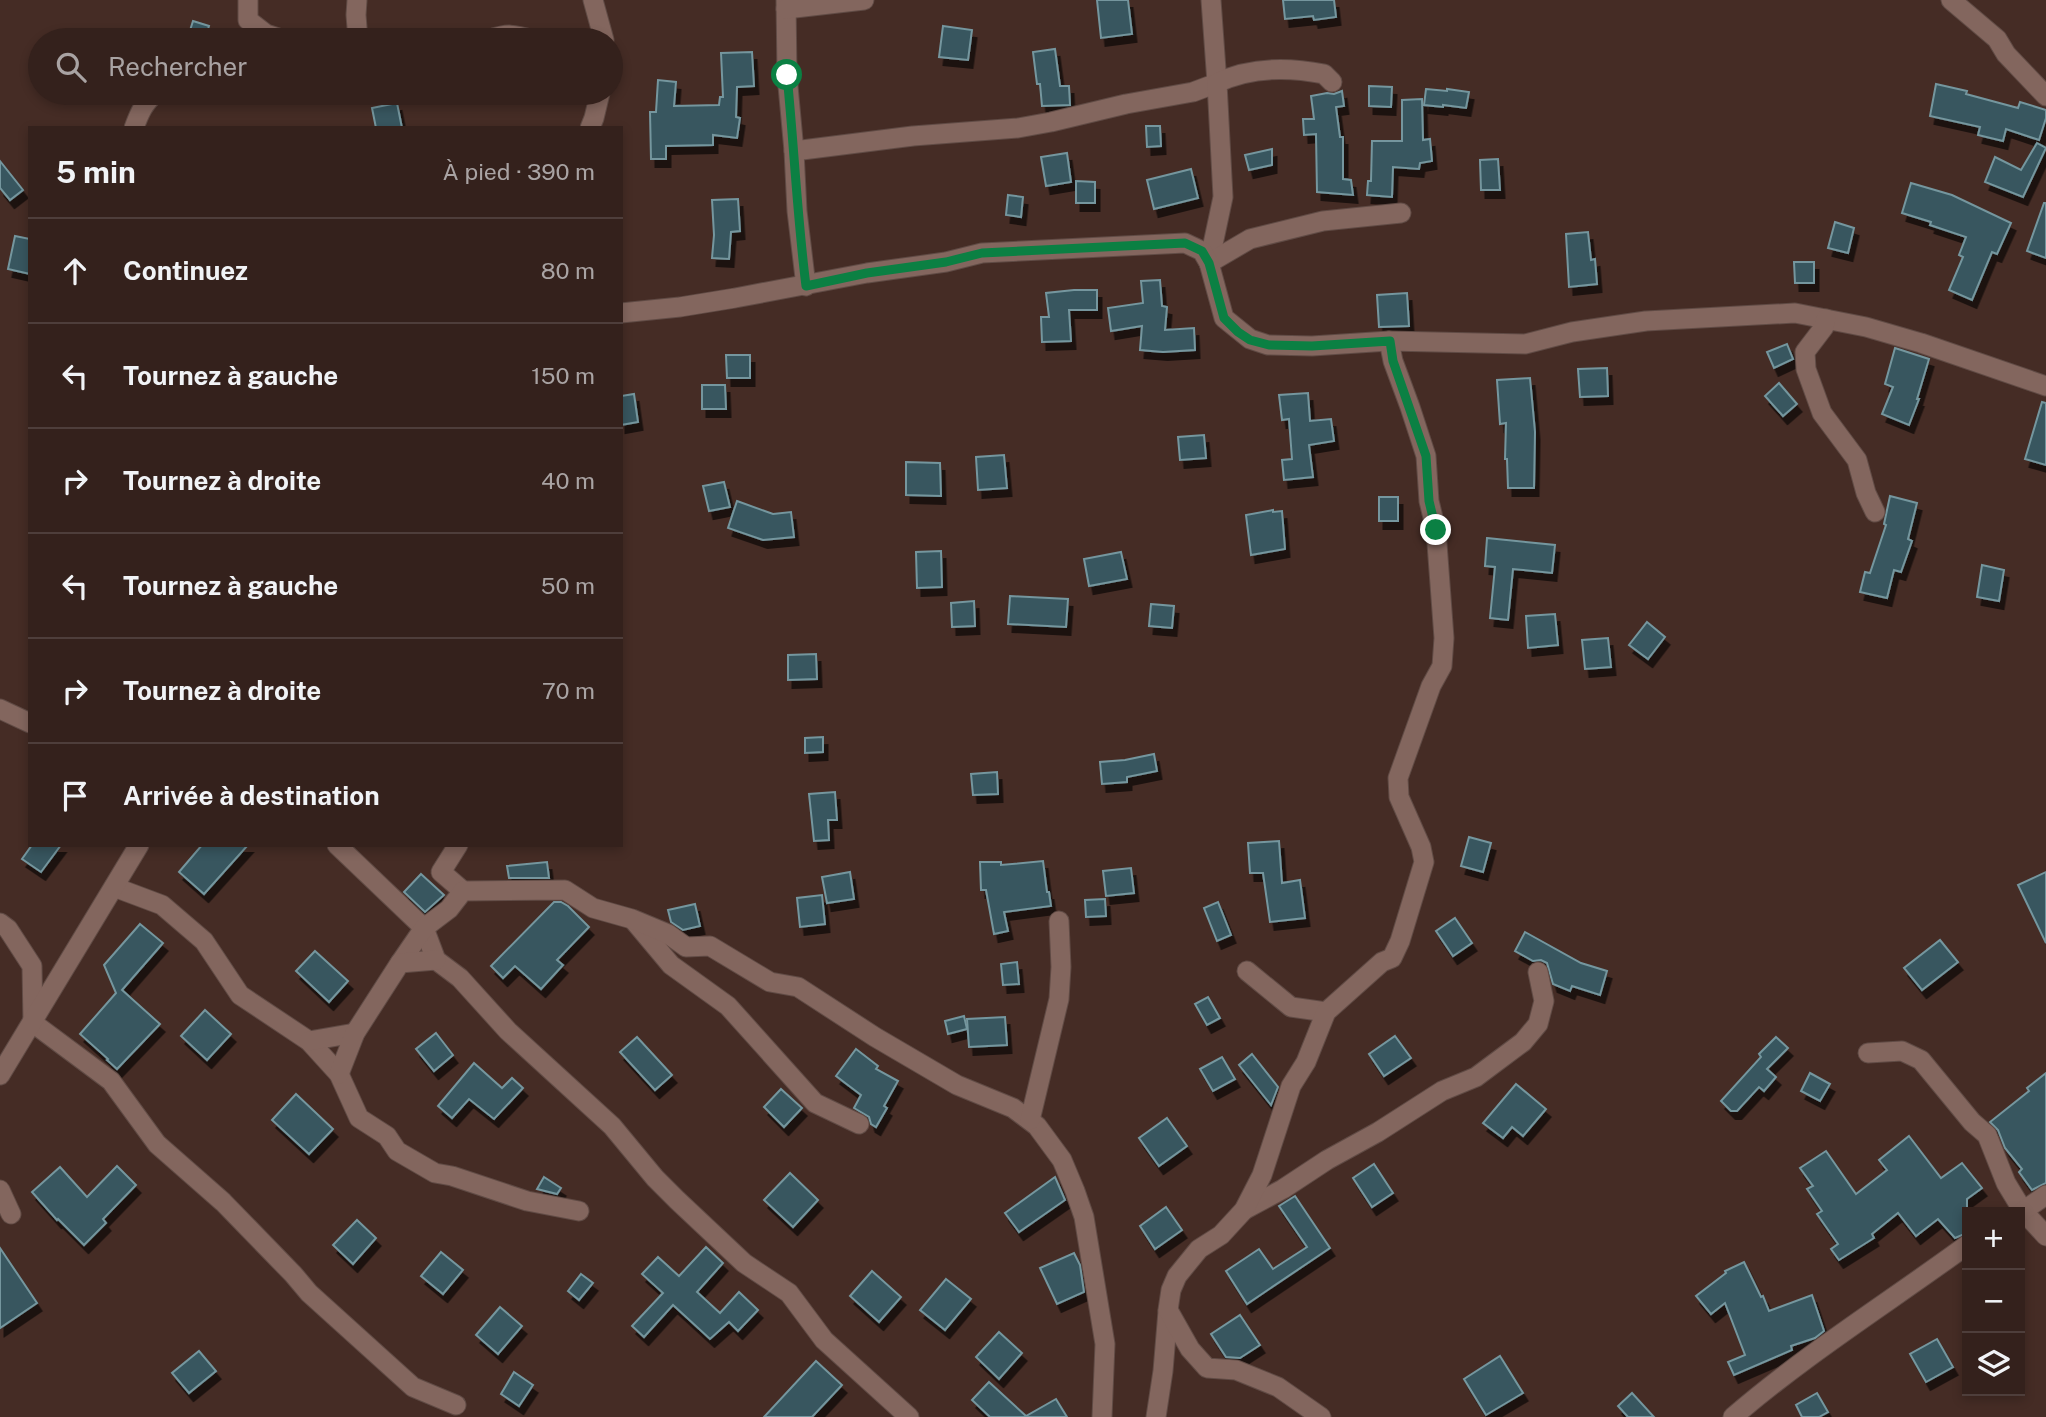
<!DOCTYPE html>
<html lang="fr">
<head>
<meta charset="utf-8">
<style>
  :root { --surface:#34211c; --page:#3f2e29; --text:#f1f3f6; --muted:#a9a3a3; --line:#4e3e3b }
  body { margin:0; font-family:"Public Sans",sans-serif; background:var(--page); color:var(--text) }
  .controls { position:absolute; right:21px; bottom:21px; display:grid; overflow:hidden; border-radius:0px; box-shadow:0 4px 10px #0003 }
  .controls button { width:63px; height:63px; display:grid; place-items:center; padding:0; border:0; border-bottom:2px solid var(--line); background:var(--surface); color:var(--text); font:35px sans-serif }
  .stop { position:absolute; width:21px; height:21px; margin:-16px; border:5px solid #0b8043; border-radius:50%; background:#fff }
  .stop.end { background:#0b8043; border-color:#fff; box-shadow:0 2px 7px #0008 }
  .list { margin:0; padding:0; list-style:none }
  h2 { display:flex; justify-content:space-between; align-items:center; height:91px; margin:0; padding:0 28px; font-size:30px }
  h2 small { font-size:23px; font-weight:400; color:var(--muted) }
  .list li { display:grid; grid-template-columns:46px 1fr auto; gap:21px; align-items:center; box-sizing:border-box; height:105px; padding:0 28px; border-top:2px solid var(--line) }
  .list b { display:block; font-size:26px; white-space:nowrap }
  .list em { font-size:23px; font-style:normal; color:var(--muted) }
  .icon { flex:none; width:38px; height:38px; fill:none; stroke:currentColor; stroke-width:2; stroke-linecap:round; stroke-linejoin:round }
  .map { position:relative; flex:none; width:2046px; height:1417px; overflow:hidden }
  .search { position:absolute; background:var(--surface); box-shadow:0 4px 10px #0003; left:28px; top:28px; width:595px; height:77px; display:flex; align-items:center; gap:18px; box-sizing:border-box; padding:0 24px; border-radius:38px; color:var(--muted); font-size:26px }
  .panel { position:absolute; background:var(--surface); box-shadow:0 4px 10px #0003; left:28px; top:126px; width:595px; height:721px; border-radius:0px }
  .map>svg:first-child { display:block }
  .building { fill:#37575f; stroke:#74969e; stroke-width:2; filter:url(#shadow) }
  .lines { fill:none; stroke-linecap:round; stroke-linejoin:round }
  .street-casing { stroke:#604b45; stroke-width:21 }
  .street { stroke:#83665e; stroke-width:19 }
  .route { stroke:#0b8043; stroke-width:9 }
</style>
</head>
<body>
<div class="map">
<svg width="2046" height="1417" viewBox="0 0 2046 1417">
  <defs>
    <filter id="shadow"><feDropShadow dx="4.5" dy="8" stdDeviation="0" flood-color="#0009"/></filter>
  </defs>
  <rect width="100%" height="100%" fill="#452c25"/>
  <g class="building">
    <polygon points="1097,0 1128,0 1132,34 1101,38"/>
    <polygon points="1283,0 1334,0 1336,17 1314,20 1313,16 1285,19"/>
    <polygon points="193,21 209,26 205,40 187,40"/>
    <polygon points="943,26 972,30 968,60 939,57"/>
    <polygon points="1055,49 1060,86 1069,86 1070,105 1042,106 1040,84 1037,84 1033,52"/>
    <polygon points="752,52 754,86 737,87 736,117 740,118 737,138 713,135 713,145 666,146 666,159 651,159 650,112 656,112 658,80 676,82 674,106 719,105 720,97 723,97 721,53"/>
    <polygon points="1936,84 1967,91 1966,94 2018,108 2020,102 2046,110 2046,118 2039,140 2006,129 2003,141 1978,135 1980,127 1930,116"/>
    <polygon points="1369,86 1392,87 1391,107 1369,106"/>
    <polygon points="1426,89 1447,91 1447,89 1469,92 1466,108 1443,105 1443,107 1424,105"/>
    <polygon points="1342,91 1344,106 1336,107 1340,137 1343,137 1343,179 1351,180 1353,195 1317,192 1316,134 1304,135 1303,119 1314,119 1311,96 1327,93 1334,94"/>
    <polygon points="1422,99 1423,140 1430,139 1432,161 1420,163 1419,169 1393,167 1392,197 1367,195 1368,181 1371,181 1372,141 1402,141 1402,100"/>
    <polygon points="397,103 402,128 376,128 372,108"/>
    <polygon points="1146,126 1160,126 1161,146 1147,147"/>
    <polygon points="2037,143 2046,148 2023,197 1985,182 1995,157 2021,170"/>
    <polygon points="1272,149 1272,165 1249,170 1245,155"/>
    <polygon points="1067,153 1071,182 1046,186 1041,157"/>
    <polygon points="1498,159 1500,190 1481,190 1480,160"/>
    <polygon points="0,161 23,190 10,200 0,188"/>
    <polygon points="1191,169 1198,198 1154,209 1147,180"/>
    <polygon points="1076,181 1095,182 1095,203 1076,203"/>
    <polygon points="1911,183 1952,195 2011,223 1997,254 1992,252 1972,300 1949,290 1963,257 1959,255 1966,237 1930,225 1931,222 1902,213"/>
    <polygon points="1008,195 1023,197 1021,217 1006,215"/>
    <polygon points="738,199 740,231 731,232 729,259 712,258 714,235 712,200"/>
    <polygon points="2044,203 2046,203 2046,258 2027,251"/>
    <polygon points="1835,222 1854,228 1848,253 1828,248"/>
    <polygon points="1588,232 1591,260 1595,259 1597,284 1569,287 1566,234"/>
    <polygon points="15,236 30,239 30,274 8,269"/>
    <polygon points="1794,262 1814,262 1814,283 1795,283"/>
    <polygon points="1160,280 1162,306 1167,307 1165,330 1194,328 1195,350 1163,352 1140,350 1142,326 1111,331 1108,308 1143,303 1141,281"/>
    <polygon points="1074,290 1097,290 1097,310 1069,310 1071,341 1042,342 1041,317 1049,317 1046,293"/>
    <polygon points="1407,293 1409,326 1379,327 1377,295"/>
    <polygon points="1787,344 1793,359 1774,368 1767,352"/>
    <polygon points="1895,348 1929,359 1917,399 1919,399 1909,425 1882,414 1893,387 1885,384"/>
    <polygon points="726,355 750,355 750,378 727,378"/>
    <polygon points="1607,368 1608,396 1580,397 1578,369"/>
    <polygon points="1530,378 1535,432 1534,488 1508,488 1507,459 1505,459 1506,423 1500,424 1497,380"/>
    <polygon points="1779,383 1797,404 1783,416 1765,396"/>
    <polygon points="702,385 725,385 726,409 702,409"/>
    <polygon points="1308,393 1310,421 1331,419 1334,441 1309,445 1313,477 1284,480 1282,460 1292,459 1289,419 1282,420 1279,395"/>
    <polygon points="634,394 638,422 621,425 621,396"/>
    <polygon points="2042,402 2046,403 2046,465 2025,459"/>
    <polygon points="1204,435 1206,458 1180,460 1178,437"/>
    <polygon points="1004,455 1007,488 978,490 976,457"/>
    <polygon points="906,462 940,463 941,496 906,495"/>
    <polygon points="724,482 730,507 709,511 703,486"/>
    <polygon points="1890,496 1917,503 1908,539 1912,541 1901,572 1894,570 1887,598 1860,592 1865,572 1870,573 1886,525 1884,524"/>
    <rect x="1379" y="497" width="19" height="24"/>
    <polygon points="737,501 773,514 791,512 794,537 763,540 728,528"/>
    <polygon points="1273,510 1273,512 1282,511 1285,549 1251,555 1246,515"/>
    <polygon points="1487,538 1555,545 1552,573 1513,569 1508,620 1490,618 1495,567 1485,566"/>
    <polygon points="941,551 942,587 917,588 916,552"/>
    <polygon points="1121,552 1127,579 1089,586 1084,559"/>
    <polygon points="1982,565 2004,570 1999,601 1977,597"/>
    <polygon points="1010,596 1068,599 1066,627 1008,624"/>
    <polygon points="974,601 975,626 952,627 951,603"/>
    <polygon points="1151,604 1174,606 1172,628 1149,626"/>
    <polygon points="1555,614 1558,645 1528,648 1526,616"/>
    <polygon points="1647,622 1665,637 1648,659 1629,645"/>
    <polygon points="1608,638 1611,667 1585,669 1582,640"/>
    <polygon points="816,654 817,679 788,680 788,655"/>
    <polygon points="823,737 823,752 805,753 805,738"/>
    <polygon points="1154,754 1157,771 1127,777 1127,782 1102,784 1100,762 1125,760"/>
    <polygon points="997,772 998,794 973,795 971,774"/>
    <polygon points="835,792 837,820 828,820 829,840 814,841 809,794"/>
    <polygon points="1469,837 1491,843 1483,872 1461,866"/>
    <polygon points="1279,841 1282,883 1300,880 1305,918 1270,922 1263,873 1250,873 1248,843"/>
    <polygon points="32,845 61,845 41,872 22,859"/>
    <polygon points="202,845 248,845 204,894 179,872"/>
    <polygon points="1043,861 1047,892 1049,892 1051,906 1004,912 1008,931 994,934 986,890 981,890 980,862 1001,862 1001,865"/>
    <polygon points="547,862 549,878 509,878 507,866"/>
    <polygon points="1131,868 1134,893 1106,896 1103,871"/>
    <polygon points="850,872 854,899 827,903 822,877"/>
    <polygon points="2046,872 2046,943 2018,885"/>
    <polygon points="421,874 444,895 425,912 404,892"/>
    <polygon points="822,895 825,924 800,927 797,898"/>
    <polygon points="1105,899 1106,916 1086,917 1085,900"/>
    <polygon points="554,902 561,902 568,906 589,927 557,960 563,965 541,989 515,966 503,978 491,966"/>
    <polygon points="1218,902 1231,935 1217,941 1204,908"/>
    <polygon points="695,904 700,926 683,930 671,922 668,910"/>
    <polygon points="1455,918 1472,943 1453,956 1436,931"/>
    <polygon points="140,924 163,943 122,990 160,1024 117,1069 107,1060 108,1059 80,1034 116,993 104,965"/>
    <polygon points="1525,932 1581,963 1607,971 1600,995 1572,986 1570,991 1553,984 1547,963 1541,960 1533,961 1515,951"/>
    <polygon points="1940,940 1958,962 1922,990 1904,968"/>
    <polygon points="315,951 348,981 329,1002 296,971"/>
    <polygon points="1017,962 1019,984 1003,985 1001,964"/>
    <polygon points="1208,997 1220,1018 1207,1025 1195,1004"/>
    <polygon points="205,1010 231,1034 207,1060 181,1036"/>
    <polygon points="964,1016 967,1029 948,1034 945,1021"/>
    <polygon points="1005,1017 1007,1045 969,1047 967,1019"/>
    <polygon points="436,1033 453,1055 434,1071 416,1049"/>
    <polygon points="1395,1036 1411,1058 1384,1076 1369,1054"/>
    <polygon points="637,1037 672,1075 655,1090 620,1052"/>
    <polygon points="1776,1037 1788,1048 1767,1069 1776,1077 1764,1091 1759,1087 1737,1111 1731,1111 1721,1101 1761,1057 1759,1054"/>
    <polygon points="856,1049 878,1066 876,1069 898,1081 884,1106 887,1108 876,1127 871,1124 869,1117 854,1108 861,1095 836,1076"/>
    <polygon points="1252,1054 1278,1087 1271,1105 1239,1065"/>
    <polygon points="1222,1057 1235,1079 1213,1091 1200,1069"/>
    <polygon points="474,1063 502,1088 512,1078 523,1088 494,1119 469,1099 452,1118 438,1106"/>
    <polygon points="1810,1073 1830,1084 1820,1101 1801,1091"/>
    <polygon points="2046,1073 2046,1183 2032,1190 2019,1172 2022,1169 2005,1148 1998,1130 1990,1122 2029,1091 2027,1088"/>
    <polygon points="1516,1084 1546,1109 1523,1136 1512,1127 1503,1138 1483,1123"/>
    <polygon points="781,1089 802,1108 784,1127 764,1107"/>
    <polygon points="296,1094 333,1129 309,1154 272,1120"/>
    <polygon points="1167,1118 1187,1146 1159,1166 1139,1138"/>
    <polygon points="1909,1136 1941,1178 1962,1163 1982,1188 1967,1199 1967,1233 1955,1238 1938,1219 1916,1236 1898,1213 1872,1234 1874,1238 1839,1260 1831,1249 1838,1244 1817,1214 1822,1211 1807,1189 1813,1186 1800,1168 1826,1151 1856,1194 1887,1170 1879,1160"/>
    <polygon points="1374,1164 1393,1193 1372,1207 1353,1178"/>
    <polygon points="117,1166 136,1185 103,1219 106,1223 84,1245 58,1219 57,1220 32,1192 60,1167 87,1197"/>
    <polygon points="790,1173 818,1200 793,1227 764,1200"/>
    <polygon points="544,1177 561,1188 557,1194 537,1189"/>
    <polygon points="1055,1177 1065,1200 1019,1232 1005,1213"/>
    <polygon points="1295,1196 1330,1248 1247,1304 1226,1271 1259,1249 1273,1269 1307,1247 1279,1206"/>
    <polygon points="1166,1207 1182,1230 1155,1249 1140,1226"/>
    <polygon points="357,1220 376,1238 353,1264 333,1245"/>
    <polygon points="706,1247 723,1263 697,1292 720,1313 739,1292 758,1310 738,1331 729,1322 710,1339 673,1305 644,1337 632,1326 663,1293 642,1274 658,1257 679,1276"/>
    <polygon points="0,1248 37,1303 0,1328"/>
    <polygon points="441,1252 463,1270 443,1294 421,1276"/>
    <polygon points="1074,1253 1080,1265 1084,1292 1057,1304 1040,1268"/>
    <polygon points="1744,1262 1761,1297 1763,1296 1769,1311 1812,1295 1824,1331 1815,1338 1791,1346 1792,1350 1734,1375 1728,1362 1745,1355 1725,1303 1711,1314 1696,1296 1726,1273 1725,1271"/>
    <polygon points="872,1271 901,1297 879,1322 850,1296"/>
    <polygon points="581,1274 593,1283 579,1300 568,1291"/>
    <polygon points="946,1279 971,1299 945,1330 920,1310"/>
    <polygon points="500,1307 522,1326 498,1354 476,1335"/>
    <polygon points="1240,1315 1260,1345 1240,1358 1226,1357 1211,1334"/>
    <polygon points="999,1332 1022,1353 999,1379 976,1357"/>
    <polygon points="1937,1339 1953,1367 1926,1382 1910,1354"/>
    <polygon points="199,1351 216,1371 189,1393 172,1373"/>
    <polygon points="1500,1356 1523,1393 1486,1415 1464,1379"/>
    <polygon points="816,1361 842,1385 812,1417 764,1417"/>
    <polygon points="514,1372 533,1385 519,1406 501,1394"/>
    <polygon points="989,1382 1026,1416 1056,1399 1067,1417 990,1417 972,1400"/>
    <polygon points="1632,1393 1654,1417 1628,1417 1618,1406"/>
    <polygon points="1817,1393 1828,1412 1819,1417 1802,1417 1796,1405"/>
  </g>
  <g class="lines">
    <defs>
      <g id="street">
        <polyline points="248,0 248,20 266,34 284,40"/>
        <polyline points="357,0 356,15 358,40"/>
        <polyline points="593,0 604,40"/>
        <polyline points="786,0 787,75 794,151 797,211 806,286"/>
        <polyline points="1951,0 1997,39 2006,54 2046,96"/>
        <polyline points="786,9 864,0"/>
        <path d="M488,40C507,33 514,34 533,40"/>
        <path d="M134,128C139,114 144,102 156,93"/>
        <polyline points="590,128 594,118 600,93"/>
        <polyline points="794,151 913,136 1018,128 1051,122 1126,104 1193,92 1217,83 1211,0"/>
        <path d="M1209,263L1223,197L1217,83C1250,67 1288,67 1324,74L1332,82"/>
        <polyline points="1209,263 1250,239 1323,221 1401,213"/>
        <polyline points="621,313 680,307 735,298 867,273 946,262 982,253 1185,243 1202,251 1209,263 1224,318 1250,339 1268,345 1312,346 1389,341 1525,344 1572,332 1646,321 1795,313 1866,327 1921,343 2046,386"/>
        <polyline points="1826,319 1824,327 1805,352 1806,369 1822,413 1857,460 1866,493 1875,512"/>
        <polyline points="0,709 30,723"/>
        <polyline points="337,845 424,928 436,960 460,978 508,1031 612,1126 655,1178 677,1200 744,1263 789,1293 824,1340 909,1417"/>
        <polyline points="458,845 441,872 463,891"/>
        <polyline points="114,887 162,905 204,941 240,995 309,1041 339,1074 359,1118 387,1136 397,1151 435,1173 452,1176 527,1201 579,1211"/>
        <polyline points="635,922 671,965 728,1006 815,1103 859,1124"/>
        <polyline points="0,923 8,929 32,966 33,1023 111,1081 157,1144 223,1202 293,1274 309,1293 413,1387 456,1405"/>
        <polyline points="400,963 424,928 449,909 463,891 565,890 593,908 632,919 668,934 686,947 710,946 770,982 798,987 875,1037 957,1085 1013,1108 1037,1126 1062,1160 1075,1191 1084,1217 1105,1344 1102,1417"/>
        <polyline points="1247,971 1291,1007 1326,1012"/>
        <polyline points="309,1041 355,1033"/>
        <polyline points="1868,1053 1902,1051 1921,1060 1972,1122 1987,1135 2006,1183 2023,1211 2046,1236"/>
        <polyline points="339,1074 355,1033 400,963 436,960"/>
        <polyline points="0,1075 139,845"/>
        <polyline points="1030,1120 1059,999 1061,967 1059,921"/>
        <polyline points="0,1190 11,1214"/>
        <polyline points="1244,1210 1283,1189 1327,1160 1378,1132 1442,1091 1476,1077 1523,1042 1538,1024 1544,1001 1538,972"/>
        <polyline points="2023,1211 2046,1195"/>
        <polyline points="1156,1417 1163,1371 1168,1311"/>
        <polyline points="1321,1417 1278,1387 1236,1370 1207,1368 1190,1349 1168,1310 1171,1290 1177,1276 1199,1249 1221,1235 1244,1210 1262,1175 1291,1086 1306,1062 1326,1012 1382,962 1392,958 1400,941 1424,862 1421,847 1399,797 1398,778 1431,686 1442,666 1444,638 1436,530 1429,501 1426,456 1410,407 1393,361 1389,341"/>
        <path d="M1733,1417C1806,1354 1889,1302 1967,1245"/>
      </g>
    </defs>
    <use href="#street" class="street-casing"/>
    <use href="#street" class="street"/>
  </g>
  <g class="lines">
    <path class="route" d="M787,75C794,145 797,215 806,286L867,273L946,262L982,253L1185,243L1202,251L1209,263L1224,318L1238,332L1250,340L1269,345L1312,346L1390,341L1393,361L1426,456L1429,501L1436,530"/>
  </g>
</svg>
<div class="controls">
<button>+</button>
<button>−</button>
<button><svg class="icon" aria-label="layers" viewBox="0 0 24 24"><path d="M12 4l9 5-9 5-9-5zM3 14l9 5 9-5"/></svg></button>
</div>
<div class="stop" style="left:787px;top:75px"></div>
<div class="stop end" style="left:1436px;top:530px"></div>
<div class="search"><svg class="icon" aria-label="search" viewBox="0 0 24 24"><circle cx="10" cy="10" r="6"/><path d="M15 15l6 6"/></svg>Rechercher</div>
<section class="panel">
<h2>5 min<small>À pied · 390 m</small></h2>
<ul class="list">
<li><svg class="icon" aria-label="ahead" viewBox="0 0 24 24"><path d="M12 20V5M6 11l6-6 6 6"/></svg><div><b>Continuez</b></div><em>80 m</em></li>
<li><svg class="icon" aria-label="left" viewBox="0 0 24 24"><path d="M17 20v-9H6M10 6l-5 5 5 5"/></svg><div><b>Tournez à gauche</b></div><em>150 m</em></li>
<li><svg class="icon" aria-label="right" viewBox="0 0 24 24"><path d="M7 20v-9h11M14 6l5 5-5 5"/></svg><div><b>Tournez à droite</b></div><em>40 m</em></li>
<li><svg class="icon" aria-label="left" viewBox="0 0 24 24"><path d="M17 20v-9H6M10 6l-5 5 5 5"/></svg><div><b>Tournez à gauche</b></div><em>50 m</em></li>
<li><svg class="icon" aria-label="right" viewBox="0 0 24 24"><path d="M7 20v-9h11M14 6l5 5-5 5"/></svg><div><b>Tournez à droite</b></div><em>70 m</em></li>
<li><svg class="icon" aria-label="arrive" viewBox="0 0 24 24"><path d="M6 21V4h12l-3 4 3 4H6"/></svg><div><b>Arrivée à destination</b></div></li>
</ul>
</section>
</div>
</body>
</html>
